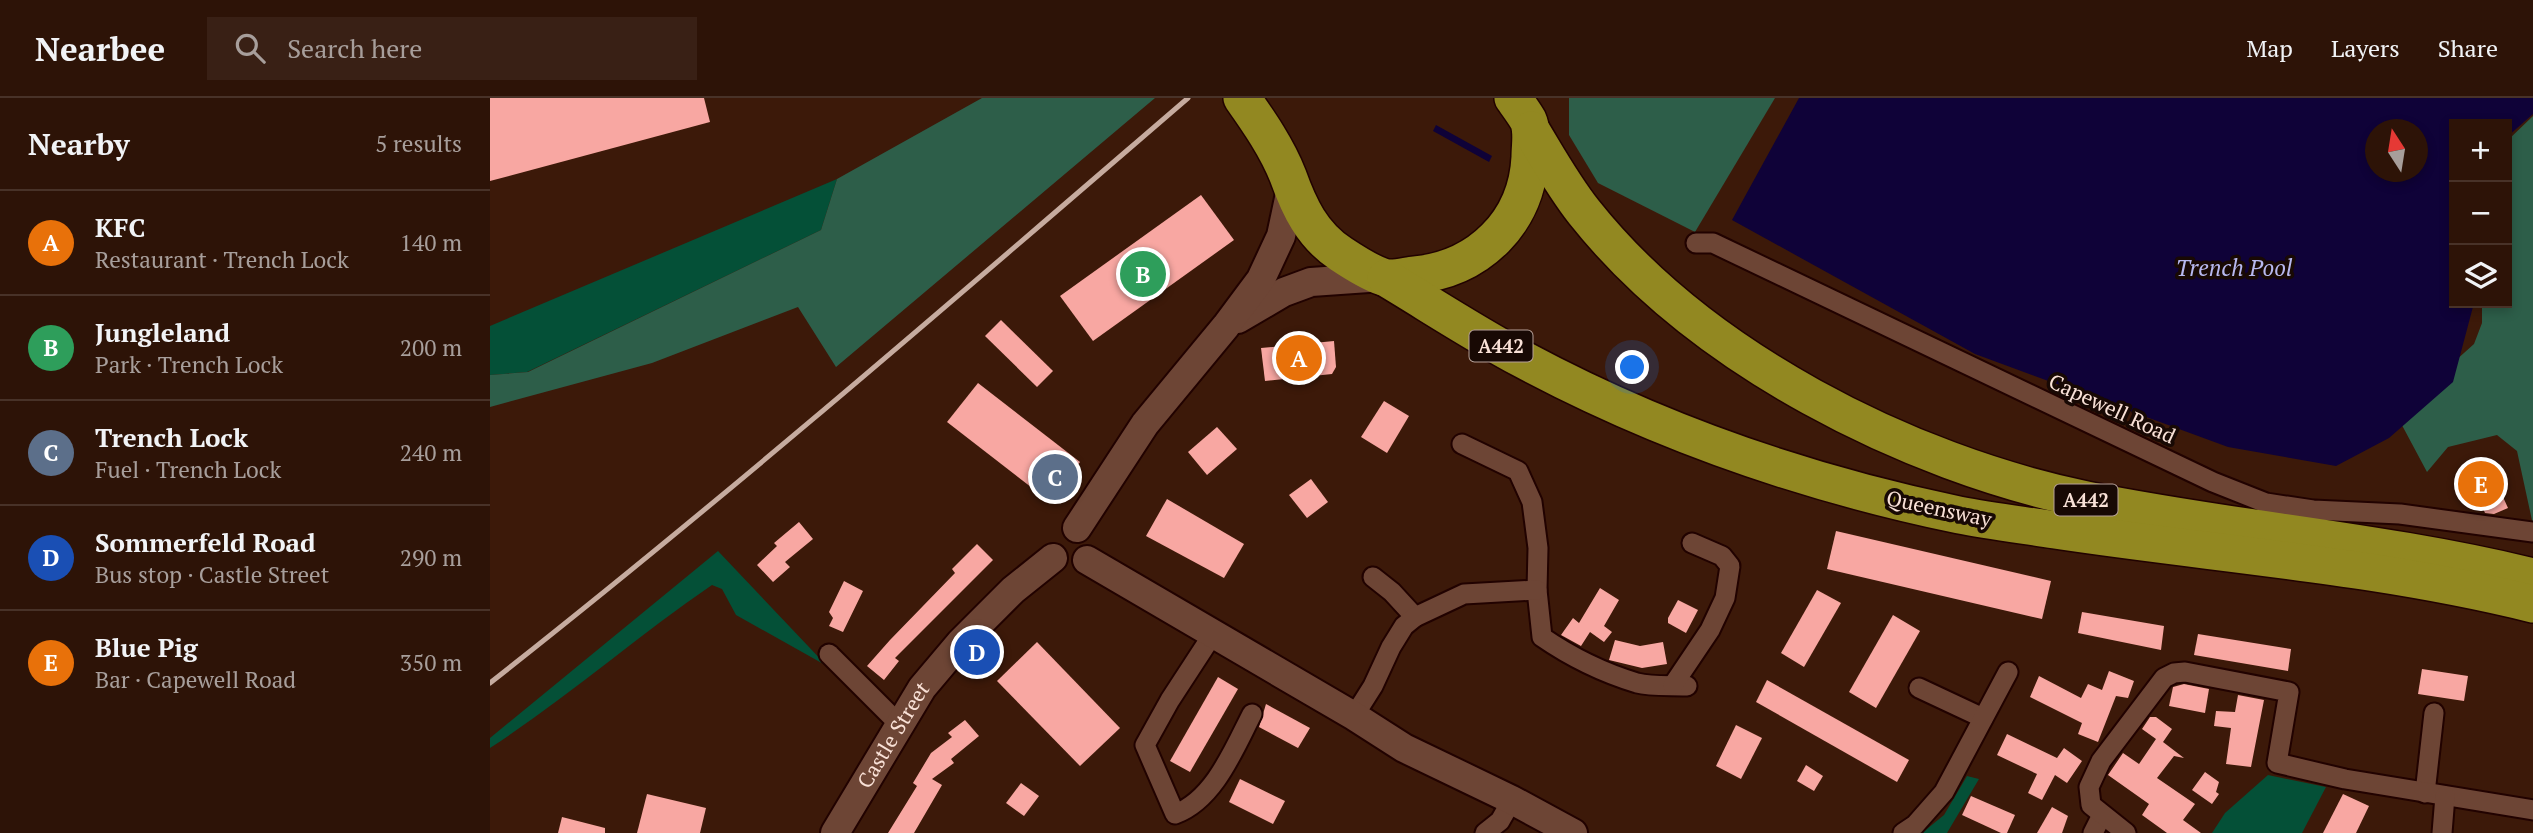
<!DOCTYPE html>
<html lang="en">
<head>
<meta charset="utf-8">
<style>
  :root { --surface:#2d1307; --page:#392015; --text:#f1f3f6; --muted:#a79e9b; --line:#483228; --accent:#0f766e }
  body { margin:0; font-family:"PT Serif",serif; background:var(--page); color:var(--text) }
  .controls { position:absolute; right:21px; top:21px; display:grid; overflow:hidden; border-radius:0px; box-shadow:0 4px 10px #0003 }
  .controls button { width:63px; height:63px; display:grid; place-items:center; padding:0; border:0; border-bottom:2px solid var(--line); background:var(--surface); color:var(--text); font:35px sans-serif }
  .compass { position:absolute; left:1875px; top:21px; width:63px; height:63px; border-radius:50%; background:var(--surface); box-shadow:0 4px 10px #0003; rotate:348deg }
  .you { position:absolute; left:1143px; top:270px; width:24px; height:24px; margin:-18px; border:5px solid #fff; border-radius:50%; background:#1a73e8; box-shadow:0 0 0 10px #1a73e833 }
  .badge { display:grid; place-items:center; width:46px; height:46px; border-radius:50%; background:var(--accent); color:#fff; font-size:23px; font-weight:700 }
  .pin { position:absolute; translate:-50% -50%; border:4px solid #fff; box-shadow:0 2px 7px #0006 }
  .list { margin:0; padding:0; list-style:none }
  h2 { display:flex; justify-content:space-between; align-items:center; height:91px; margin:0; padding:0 28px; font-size:30px }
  h2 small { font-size:23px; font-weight:400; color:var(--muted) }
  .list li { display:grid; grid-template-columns:46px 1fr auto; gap:21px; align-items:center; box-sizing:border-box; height:105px; padding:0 28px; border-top:2px solid var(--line) }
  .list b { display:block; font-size:26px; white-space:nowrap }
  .list p { margin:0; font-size:23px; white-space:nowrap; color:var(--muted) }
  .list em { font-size:23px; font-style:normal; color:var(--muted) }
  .icon { flex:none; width:38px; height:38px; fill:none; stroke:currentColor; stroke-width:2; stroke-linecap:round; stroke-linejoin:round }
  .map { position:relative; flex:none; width:2043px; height:735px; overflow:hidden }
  header { display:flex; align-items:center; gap:42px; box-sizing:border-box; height:98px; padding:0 35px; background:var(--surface); border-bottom:2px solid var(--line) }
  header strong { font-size:33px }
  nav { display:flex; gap:38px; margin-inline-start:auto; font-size:24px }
  .search { width:490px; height:63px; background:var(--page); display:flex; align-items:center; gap:18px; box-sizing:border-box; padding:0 24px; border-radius:0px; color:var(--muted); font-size:26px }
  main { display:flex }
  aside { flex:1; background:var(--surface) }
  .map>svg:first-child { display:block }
  .green { fill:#045037 }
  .forest { fill:#2d5e49 }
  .water { fill:#0f0238; fill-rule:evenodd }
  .building { fill:#f8a7a2 }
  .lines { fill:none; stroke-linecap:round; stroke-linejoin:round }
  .street-casing { stroke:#210200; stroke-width:23 }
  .secondary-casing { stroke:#210200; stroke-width:32 }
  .highway-casing { stroke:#210200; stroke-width:40 }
  .street { stroke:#6d4535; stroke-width:19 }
  .secondary { stroke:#6d4535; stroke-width:28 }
  .highway { stroke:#928821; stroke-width:37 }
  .rail { stroke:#c6ab9f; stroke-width:5 }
  .labels { text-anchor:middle; stroke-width:7; stroke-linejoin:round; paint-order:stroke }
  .shield { fill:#180904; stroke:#b6a098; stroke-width:2 }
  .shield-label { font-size:19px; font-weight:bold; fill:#f9e1d7 }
  .street-label { font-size:21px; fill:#f9e1d7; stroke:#180904 }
  .water-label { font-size:23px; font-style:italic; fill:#b7b8ef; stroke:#180904 }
</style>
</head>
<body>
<header>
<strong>Nearbee</strong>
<div class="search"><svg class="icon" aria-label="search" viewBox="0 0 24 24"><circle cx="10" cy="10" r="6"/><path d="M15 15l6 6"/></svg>Search here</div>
<nav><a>Map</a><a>Layers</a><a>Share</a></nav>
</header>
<main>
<aside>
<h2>Nearby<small>5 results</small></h2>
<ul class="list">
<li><span class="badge" style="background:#e8710a">A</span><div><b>KFC</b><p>Restaurant · Trench Lock</p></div><em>140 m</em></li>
<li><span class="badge" style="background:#2e9e5b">B</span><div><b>Jungleland</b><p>Park · Trench Lock</p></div><em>200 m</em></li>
<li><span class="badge" style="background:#5c6f8a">C</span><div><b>Trench Lock</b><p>Fuel · Trench Lock</p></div><em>240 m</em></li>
<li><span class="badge" style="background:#1a4fb4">D</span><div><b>Sommerfeld Road</b><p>Bus stop · Castle Street</p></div><em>290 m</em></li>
<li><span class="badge" style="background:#e8710a">E</span><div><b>Blue Pig</b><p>Bar · Capewell Road</p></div><em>350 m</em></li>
</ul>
</aside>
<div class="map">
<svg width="2043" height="735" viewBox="0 0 2043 735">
  <rect width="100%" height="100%" fill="#3c1909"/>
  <g class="green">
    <polygon points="347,81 331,132 37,274 0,277 0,228"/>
    <path d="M228,453L337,568L246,517L232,491L222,487C146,539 77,600 0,650V640Z"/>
    <polygon points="1778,677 1836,689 1812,735 1722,735 1735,715"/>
    <polygon points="1477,678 1489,681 1457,735 1432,735 1454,717"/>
  </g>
  <g class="forest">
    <polygon points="492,0 665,0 346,269 308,209 162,265 0,309 0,277 38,274 331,132 347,81"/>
    <polygon points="1079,0 1285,0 1205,134 1108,85 1079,37"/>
    <polygon points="2043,18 2043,427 2027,353 2007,337 1958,349 1937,374 1906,316 1984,246 1992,225 1992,205 2017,205 2017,43"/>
  </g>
  <g class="water">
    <path d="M1309,0H2043V16L2017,39V26H1964V205H1984L1963,284L1899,340L1846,368L1738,349L1485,256L1242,122ZM1885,32H1927V74H1885Z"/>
    <polygon points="946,27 1002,58 999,64 943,33"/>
  </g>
  <g class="building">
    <polygon points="0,0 214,0 220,24 0,83"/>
    <polygon points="711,97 744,142 603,243 570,198"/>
    <polygon points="511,222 563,273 547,289 495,238"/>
    <polygon points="844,243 846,269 842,276 775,283 771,250"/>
    <polygon points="488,285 590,364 559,403 457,324"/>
    <polygon points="894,303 919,318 897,355 871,339"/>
    <polygon points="727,329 747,351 717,377 698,354"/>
    <polygon points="2003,377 2018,410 2004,416 1995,415 1982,386"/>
    <polygon points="821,381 838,404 817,420 799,397"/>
    <polygon points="677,401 754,446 734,480 656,438"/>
    <polygon points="309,424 323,441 295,464 300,469 283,484 267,467 287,448 284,445"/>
    <polygon points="1346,433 1561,483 1552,521 1337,471"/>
    <polygon points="487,446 503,462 405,560 409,563 394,582 377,568 400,542 465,475 462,471"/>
    <polygon points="354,483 373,493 353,534 339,528 343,520 339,514"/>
    <polygon points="1110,490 1129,502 1114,528 1122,534 1114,544 1100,534 1091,548 1071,537 1083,520 1089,525"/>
    <polygon points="1327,492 1351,505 1314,569 1291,555"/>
    <polygon points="1188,502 1208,512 1196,535 1178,525 1178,520"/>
    <polygon points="1592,514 1674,528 1671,552 1588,535"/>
    <polygon points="1403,517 1430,533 1386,610 1359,594"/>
    <polygon points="1708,536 1801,551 1798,573 1704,557"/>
    <polygon points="1125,542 1150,548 1173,544 1177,566 1152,570 1119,562"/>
    <polygon points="547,544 630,630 590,668 507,583"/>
    <polygon points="1932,571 1978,578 1974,603 1928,596"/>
    <polygon points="1619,573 1644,583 1638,600 1626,598 1608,644 1588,636 1592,625 1540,599 1549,578 1591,600 1598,586 1612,592"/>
    <polygon points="728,579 748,591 700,674 680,663"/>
    <polygon points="1277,582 1419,662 1407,684 1266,604"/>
    <polygon points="1694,586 1719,591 1715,615 1679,608 1683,589"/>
    <polygon points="1748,597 1774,602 1761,669 1736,666 1741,630 1724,628 1726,613 1745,614"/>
    <polygon points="776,606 820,630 808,650 769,629"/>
    <polygon points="1660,619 1666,619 1682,631 1673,644 1694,660 1684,658 1667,680 1705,706 1693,722 1711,735 1677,735 1652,717 1659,706 1618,677 1633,655 1649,666 1666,641 1652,631"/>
    <polygon points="475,622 489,638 461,661 464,665 442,681 452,687 424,735 398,735 427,688 423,685 441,655 462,639 458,635"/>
    <polygon points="1246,627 1272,640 1251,681 1226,668"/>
    <polygon points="1517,636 1567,660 1574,650 1592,663 1577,685 1565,677 1552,702 1538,695 1547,676 1507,657"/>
    <polygon points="1316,667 1333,678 1324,693 1307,683"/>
    <polygon points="1715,674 1729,684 1726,694 1729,696 1722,706 1702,692"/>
    <polygon points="750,681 795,703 783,726 739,704"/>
    <polygon points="531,685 549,698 534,718 516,705"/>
    <polygon points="157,696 216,710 210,735 147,735"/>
    <polygon points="1853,696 1879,708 1866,735 1833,735"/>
    <polygon points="1481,698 1525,717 1517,735 1511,735 1472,717"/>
    <polygon points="1562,709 1578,718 1572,735 1547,735"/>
    <polygon points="72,719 115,730 115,735 68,735"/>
  </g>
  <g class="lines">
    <defs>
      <g id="street">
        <polyline points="1206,145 1223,145 1723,384 1776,405 1823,412 1910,416 2043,434"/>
        <path d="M972,346L1028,373L1042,404L1048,450L1047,492L1052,539C1081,559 1114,575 1147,585C1162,589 1181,587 1197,588"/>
        <polyline points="883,479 902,494 925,519"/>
        <path d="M723,536L680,602L655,647L685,716C724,702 744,651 762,616"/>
        <polyline points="339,556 410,627"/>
        <polyline points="1183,587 1220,532 1235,500 1240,468 1232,458 1202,445"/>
        <polyline points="1429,590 1493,620"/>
        <polyline points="864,618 883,588 901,549 914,528 925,519 974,496 1047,492"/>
        <polyline points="1935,695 1944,615"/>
        <polyline points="995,735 1010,723 1022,702"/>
        <polyline points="1413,735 1425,727 1454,694 1518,574"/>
        <polyline points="1603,735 1612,717"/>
        <polyline points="1636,735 1601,707 1599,689 1611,663 1674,580 1684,575 1695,574 1799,594 1787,665 1855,681 2043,712"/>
        <polyline points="1952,735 1955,698"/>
      </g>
      <g id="secondary">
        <polyline points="748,221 794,194 821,184 893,179"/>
        <polyline points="587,430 655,326 736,228 771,181 791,138 801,91"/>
        <polyline points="597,462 864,618 914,650 1022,702 1083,735"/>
        <path id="s1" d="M345,735L432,590L470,545L523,492L563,460"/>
      </g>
      <g id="highway">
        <path d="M752,0C769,24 787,50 798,78C809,109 822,137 851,156C863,164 878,174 893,179C902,182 915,178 925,177C989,171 1037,124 1040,59C1040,47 1043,33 1038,22C1034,15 1028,7 1023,0"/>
        <path d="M1041,32C1058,60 1074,89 1094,114C1210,260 1417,365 1597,402C1745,432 1896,443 2043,479"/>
        <path d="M896,180C941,207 985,236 1032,261C1170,335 1315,385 1469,417C1500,423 1533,427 1565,432C1724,456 1886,467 2043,506"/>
      </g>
    </defs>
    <use href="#street" class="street-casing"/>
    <use href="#secondary" class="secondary-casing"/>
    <use href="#highway" class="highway-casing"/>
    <use href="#street" class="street"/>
    <use href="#secondary" class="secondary"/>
    <use href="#highway" class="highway"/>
    <path class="rail" d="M0,585C239,397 468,198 698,0"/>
  </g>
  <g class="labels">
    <g class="shield">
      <rect x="979.5" y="232.5" width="63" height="31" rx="5"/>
      <rect x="1564.5" y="386.5" width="63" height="31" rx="5"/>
    </g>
    <g class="shield-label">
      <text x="1011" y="255">A442</text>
      <text x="1596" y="409">A442</text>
    </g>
    <g class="street-label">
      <text transform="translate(1622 311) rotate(25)" y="7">Capewell Road</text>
      <text transform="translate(1449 411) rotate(12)" y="7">Queensway</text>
      <text dy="7" stroke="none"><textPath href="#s1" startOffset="114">Castle Street</textPath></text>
    </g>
    <g class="water-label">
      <text x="1744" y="178">Trench Pool</text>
    </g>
  </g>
</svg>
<div class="controls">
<button>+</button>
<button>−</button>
<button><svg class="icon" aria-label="layers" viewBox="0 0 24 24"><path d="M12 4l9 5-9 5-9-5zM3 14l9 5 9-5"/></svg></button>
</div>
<svg class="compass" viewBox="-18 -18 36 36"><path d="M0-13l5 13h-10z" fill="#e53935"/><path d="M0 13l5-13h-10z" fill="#a79e9b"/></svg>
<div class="you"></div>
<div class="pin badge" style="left:809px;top:260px;background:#e8710a">A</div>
<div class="pin badge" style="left:653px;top:176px;background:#2e9e5b">B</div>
<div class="pin badge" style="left:565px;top:379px;background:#5c6f8a">C</div>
<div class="pin badge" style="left:487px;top:554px;background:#1a4fb4">D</div>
<div class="pin badge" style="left:1991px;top:386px;background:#e8710a">E</div>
</div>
</main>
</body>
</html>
